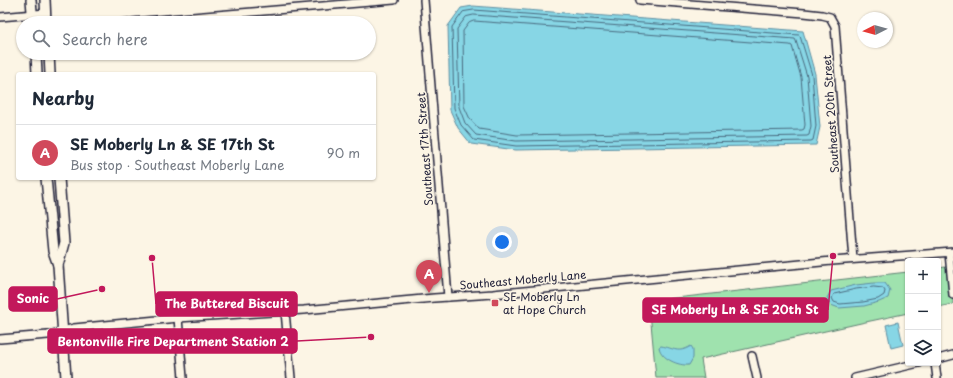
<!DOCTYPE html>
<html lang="en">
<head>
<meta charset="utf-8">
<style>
  :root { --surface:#fff; --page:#f2f2f3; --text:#1f2937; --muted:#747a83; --line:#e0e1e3; --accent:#d1495b }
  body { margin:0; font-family:"Playpen Sans",sans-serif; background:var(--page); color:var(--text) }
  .controls { position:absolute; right:12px; bottom:12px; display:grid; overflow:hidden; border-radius:4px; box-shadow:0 1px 3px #0004 }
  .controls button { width:36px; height:36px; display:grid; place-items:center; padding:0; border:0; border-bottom:1px solid var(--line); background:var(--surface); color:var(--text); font:20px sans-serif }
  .compass { position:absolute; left:857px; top:12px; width:36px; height:36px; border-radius:50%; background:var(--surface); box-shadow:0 1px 3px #0004; rotate:264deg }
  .you { position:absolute; left:502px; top:242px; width:14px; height:14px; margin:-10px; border:3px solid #fff; border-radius:50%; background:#1a73e8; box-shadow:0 0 0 6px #1a73e833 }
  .badge { display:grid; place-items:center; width:26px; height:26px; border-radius:50%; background:var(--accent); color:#fff; font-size:13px; font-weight:700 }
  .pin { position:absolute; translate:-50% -33px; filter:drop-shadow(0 1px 2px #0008) }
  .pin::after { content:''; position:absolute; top:21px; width:14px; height:12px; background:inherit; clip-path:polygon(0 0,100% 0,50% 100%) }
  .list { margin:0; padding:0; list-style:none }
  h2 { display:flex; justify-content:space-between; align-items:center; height:52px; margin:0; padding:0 16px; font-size:17px }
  h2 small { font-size:13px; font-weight:400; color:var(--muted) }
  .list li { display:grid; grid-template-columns:26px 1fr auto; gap:12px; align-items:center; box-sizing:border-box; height:56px; padding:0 16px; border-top:1px solid var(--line) }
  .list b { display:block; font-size:15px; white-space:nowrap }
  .list p { margin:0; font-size:13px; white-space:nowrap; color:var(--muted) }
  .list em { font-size:13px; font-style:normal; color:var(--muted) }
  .icon { flex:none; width:22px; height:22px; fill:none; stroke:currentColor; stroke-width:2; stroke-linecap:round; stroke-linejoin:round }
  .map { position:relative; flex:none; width:953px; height:378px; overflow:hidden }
  .search { position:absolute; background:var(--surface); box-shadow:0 1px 3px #0004; left:16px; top:16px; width:360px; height:44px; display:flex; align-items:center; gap:10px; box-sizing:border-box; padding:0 14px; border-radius:22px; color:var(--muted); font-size:15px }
  .panel { position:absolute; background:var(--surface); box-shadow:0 1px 3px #0004; left:16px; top:72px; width:360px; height:108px; border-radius:4px }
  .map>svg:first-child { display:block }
  .green { fill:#9fe2ae; stroke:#608274 }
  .water { fill:#87d6e5; stroke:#5f8ea1 }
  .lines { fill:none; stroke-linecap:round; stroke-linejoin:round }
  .shore { stroke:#4a6a7f; stroke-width:1 }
  .minor-casing { stroke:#22223b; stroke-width:10 }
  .major-casing { stroke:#22223b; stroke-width:12 }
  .minor { stroke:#fcf5e5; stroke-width:7 }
  .major { stroke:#fcf5e5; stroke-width:9 }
  .poi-dot { fill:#d1495b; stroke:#fcf5e5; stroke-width:1.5 }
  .labels { text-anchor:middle; stroke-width:3; stroke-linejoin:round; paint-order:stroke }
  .street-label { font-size:11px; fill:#22223b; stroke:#fcf5e5 }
  .poi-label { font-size:11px; fill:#22223b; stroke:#fcf5e5; text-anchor:start }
  .leader { fill:none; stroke:#c2185b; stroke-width:1.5 }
  .callout-dot { fill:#c2185b; stroke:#fcf5e5; stroke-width:1.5 }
  .callout { fill:#c2185b; stroke:#c2185b; stroke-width:1.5 }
  .callout-label { font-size:12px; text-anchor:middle; font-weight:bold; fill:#fff }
</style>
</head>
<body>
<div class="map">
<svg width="953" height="378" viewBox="0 0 953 378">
  <rect width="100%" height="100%" fill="#fcf5e5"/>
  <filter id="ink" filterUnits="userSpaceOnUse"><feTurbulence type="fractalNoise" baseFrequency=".025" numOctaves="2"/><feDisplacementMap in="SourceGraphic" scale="8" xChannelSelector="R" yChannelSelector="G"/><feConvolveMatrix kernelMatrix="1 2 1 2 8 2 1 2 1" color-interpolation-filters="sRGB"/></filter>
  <g filter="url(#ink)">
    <g class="green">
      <polygon points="953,266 953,304 938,307 938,268"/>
      <polygon points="908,272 908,313 861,323 701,359 704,378 656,378 649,301"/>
    </g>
    <g class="water">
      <polygon points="473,6 803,31 815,74 820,127 816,145 516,150 471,144 458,128 450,110 448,26 461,8"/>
      <polygon points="874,283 885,283 890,290 888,298 879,302 864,306 839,308 831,305 827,298 831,291 856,285"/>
      <polygon points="898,322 903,345 891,348 886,325"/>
      <path d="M661,346C674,348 678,354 691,346L693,349V358L689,365C679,366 661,359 659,347Z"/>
    </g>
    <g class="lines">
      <g class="shore">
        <polygon points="474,10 799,35 800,36 812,75 816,126 813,140 811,141 516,146 474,140 461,125 454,108 452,27 463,12"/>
        <polygon points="474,15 795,39 796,41 807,76 811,126 809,135 807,136 516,141 476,135 465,123 459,107 457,29 466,17"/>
        <polygon points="474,21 790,45 792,46 801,77 805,125 804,129 802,130 517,135 479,129 470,119 464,106 463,31 469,23"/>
        <polygon points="874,287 883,288 885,291 884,295 878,299 863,302 840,304 834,302 832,298 834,294 856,289"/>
      </g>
      <defs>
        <g id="minor">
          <polyline points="424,0 448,297"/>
          <polyline points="640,0 804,13 822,15 830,17 835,26 853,259"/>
          <polyline points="0,17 46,13"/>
          <polyline points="120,23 394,0"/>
          <polyline points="949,253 953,295"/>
          <polyline points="285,311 291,378"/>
          <polyline points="178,318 183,378"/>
          <polyline points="0,339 48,335 74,328 178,318 304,310 434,298 493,294 832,261 953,252"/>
          <polyline points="752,356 757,378"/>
          <polyline points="938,359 953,355"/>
          <polyline points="935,363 937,378"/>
          <polyline points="855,378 919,363"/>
        </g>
        <g id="major">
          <polyline points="31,0 33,23"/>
          <polyline points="45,0 46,23"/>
          <polyline points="36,53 37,74"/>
          <polyline points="49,53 50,74"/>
          <polyline points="46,178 53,251 58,265 66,378"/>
          <polyline points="58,265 64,243 59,178"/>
        </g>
      </defs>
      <use href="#minor" class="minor-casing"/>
      <use href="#major" class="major-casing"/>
      <use href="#minor" class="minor"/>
      <use href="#major" class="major"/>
    </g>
  </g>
  <rect class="poi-dot" x="491" y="299" width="8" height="8" rx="2"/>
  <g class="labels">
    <g class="street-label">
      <text transform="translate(831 114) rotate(-94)" y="4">Southeast 20th Street</text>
      <text transform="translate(425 149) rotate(-94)" y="4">Southeast 17th Street</text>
      <text transform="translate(523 280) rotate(-5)" y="4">Southeast Moberly Lane</text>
    </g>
    <g class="poi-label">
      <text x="503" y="301">SE Moberly Ln<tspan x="503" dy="13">at Hope Church</tspan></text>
    </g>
  </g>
  <path class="leader" d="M102 289L57 299M152 258L156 304M833 256L828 310M371 337L297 341"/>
  <g class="callout-dot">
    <circle cx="102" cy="289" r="4"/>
    <circle cx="152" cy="258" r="4"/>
    <circle cx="833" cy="256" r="4"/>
    <circle cx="371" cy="337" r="4"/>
  </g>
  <g class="callout">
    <rect x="9" y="287" width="48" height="24" rx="4"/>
    <rect x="156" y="292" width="141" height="24" rx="4"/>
    <rect x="643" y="298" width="185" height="24" rx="4"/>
    <rect x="48" y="329" width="249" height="24" rx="4"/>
  </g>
  <g class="callout-label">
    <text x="33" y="303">Sonic</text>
    <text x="227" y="308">The Buttered Biscuit</text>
    <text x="735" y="314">SE Moberly Ln &amp; SE 20th St</text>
    <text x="173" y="346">Bentonville Fire Department Station 2</text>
  </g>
</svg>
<div class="controls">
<button>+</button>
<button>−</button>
<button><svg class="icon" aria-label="layers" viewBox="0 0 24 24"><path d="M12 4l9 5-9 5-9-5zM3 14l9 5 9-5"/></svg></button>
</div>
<svg class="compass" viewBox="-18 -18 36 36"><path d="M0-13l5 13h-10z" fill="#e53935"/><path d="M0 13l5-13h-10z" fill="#747a83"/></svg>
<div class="you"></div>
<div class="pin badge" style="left:429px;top:293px">A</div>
<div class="search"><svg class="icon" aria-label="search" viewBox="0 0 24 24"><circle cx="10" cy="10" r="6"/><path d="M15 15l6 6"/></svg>Search here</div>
<section class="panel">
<h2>Nearby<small></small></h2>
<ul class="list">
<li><span class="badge">A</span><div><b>SE Moberly Ln &amp; SE 17th St</b><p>Bus stop · Southeast Moberly Lane</p></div><em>90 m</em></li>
</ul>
</section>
</div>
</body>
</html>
